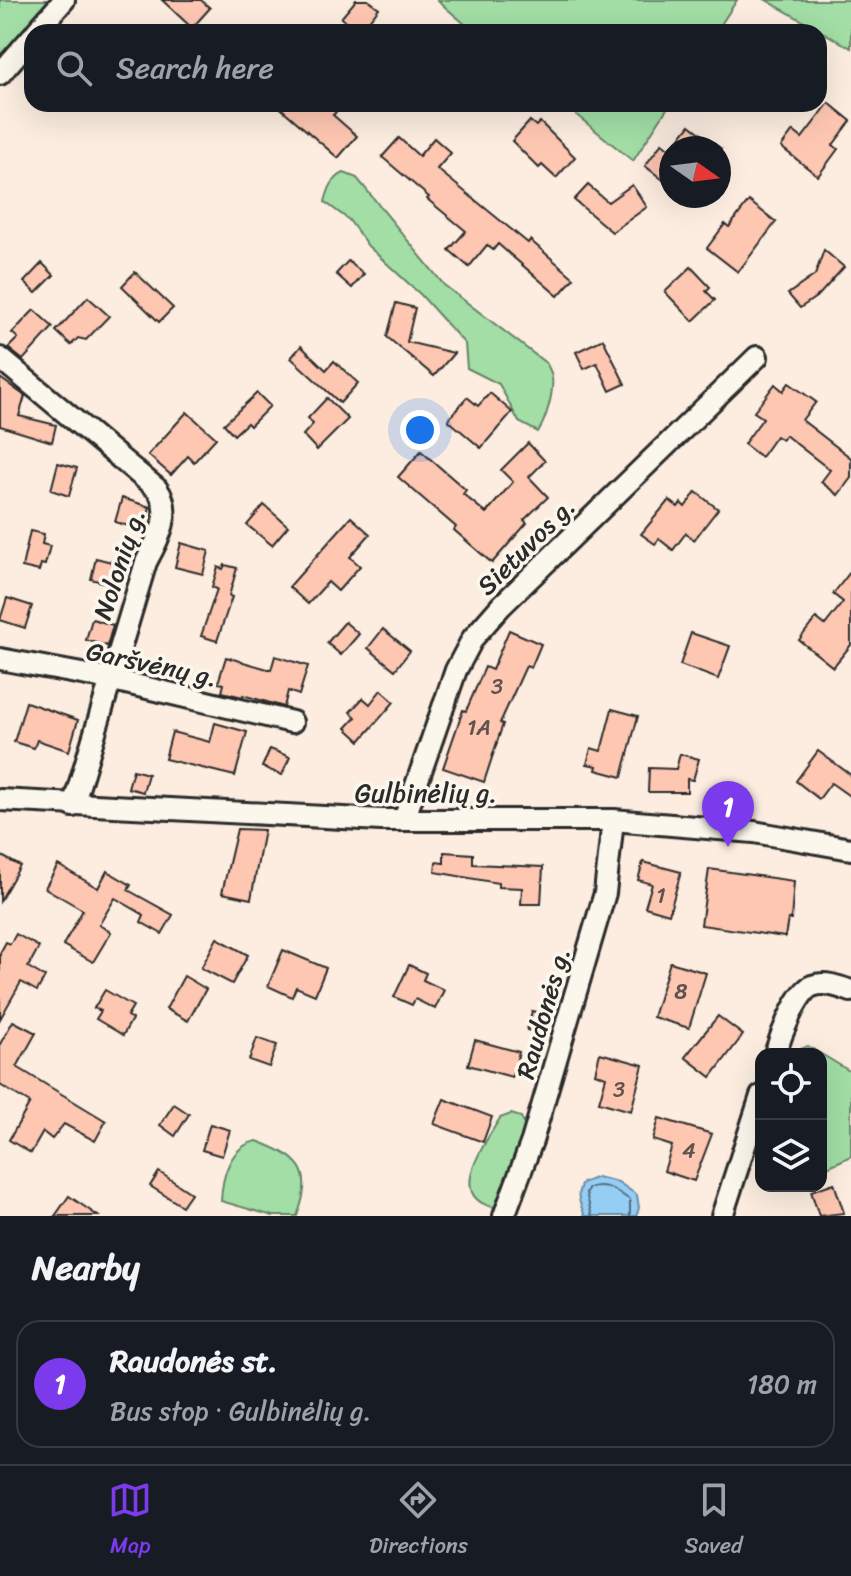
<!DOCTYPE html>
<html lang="en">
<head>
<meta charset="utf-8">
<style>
  :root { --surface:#171b24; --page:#20242c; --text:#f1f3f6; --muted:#9ea1a6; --line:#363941; --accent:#7c3aed }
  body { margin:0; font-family:Sriracha,sans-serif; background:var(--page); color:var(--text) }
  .controls { position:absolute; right:24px; bottom:24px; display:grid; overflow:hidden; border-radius:16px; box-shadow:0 8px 32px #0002 }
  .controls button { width:72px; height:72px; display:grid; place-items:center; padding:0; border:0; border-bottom:2px solid var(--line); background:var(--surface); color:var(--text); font:40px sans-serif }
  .compass { position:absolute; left:659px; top:136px; width:72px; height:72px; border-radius:50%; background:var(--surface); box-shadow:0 8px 32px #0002; rotate:104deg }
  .you { position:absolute; left:420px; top:430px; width:28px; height:28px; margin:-20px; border:6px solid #fff; border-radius:50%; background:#1a73e8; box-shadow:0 0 0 12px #1a73e833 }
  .badge { display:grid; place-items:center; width:52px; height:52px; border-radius:50%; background:var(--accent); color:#fff; font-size:26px; font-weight:700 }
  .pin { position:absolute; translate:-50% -66px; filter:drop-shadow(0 2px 4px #0008) }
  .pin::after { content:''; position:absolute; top:42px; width:28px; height:24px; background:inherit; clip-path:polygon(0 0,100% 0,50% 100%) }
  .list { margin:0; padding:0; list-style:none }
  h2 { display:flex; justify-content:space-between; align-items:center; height:104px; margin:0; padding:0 32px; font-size:34px }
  h2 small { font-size:26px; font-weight:400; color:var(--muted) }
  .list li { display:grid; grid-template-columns:52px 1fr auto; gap:24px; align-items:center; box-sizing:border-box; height:128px; margin:0 16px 16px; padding:0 16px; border:2px solid var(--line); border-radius:24px }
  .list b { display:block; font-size:30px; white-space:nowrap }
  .list p { margin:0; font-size:26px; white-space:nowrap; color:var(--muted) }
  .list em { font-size:26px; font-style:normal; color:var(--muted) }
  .icon { flex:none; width:44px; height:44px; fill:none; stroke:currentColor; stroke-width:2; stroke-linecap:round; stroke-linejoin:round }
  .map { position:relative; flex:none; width:851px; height:1216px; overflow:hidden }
  .search { position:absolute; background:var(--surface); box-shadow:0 8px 32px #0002; left:24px; right:24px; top:24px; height:88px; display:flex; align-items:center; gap:20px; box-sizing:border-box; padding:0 28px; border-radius:24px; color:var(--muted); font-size:30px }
  .sheet { height:248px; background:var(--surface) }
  nav { display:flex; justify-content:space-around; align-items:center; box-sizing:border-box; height:112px; border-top:2px solid var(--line); background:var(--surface); font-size:22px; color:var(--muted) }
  nav a { display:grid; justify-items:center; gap:4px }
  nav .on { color:var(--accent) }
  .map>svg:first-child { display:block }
  .green { fill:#a2dea5; stroke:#668468; stroke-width:2 }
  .water { fill:#95cef5; stroke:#6b8da4; stroke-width:2 }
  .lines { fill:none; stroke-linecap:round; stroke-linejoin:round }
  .shore { stroke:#556c7c; stroke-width:2 }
  .building { fill:#fec7b2; stroke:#2b2b2b; stroke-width:2 }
  .minor-casing { stroke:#2b2b2b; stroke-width:26 }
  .minor { stroke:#fbf7ec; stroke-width:20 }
  .labels { text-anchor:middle; stroke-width:7; stroke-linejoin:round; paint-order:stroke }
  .number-label { font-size:22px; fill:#60524d }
  .street-label { font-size:26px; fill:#2b2b2b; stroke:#fbf7ec }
</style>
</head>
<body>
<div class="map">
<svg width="851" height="1216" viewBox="0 0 851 1216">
  <rect width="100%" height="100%" fill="#fcede0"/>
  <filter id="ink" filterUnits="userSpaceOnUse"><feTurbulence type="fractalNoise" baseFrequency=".0125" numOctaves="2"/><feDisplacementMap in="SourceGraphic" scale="16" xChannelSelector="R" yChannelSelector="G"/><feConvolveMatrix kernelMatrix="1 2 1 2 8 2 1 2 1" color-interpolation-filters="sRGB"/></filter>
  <g filter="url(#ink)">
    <g class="green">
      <polygon points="0,0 53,0 0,61"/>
      <polygon points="437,0 737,0 716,32 474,32"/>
      <polygon points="766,0 851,0 851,48"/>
      <polygon points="563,104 670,104 633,161"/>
      <path d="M344,173L357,178L444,285L547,364C549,369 552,373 552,378C554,392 546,420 538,432L519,422L499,384L467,368L465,344L421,295L368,246L349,220L325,202C328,190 332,178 344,173Z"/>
      <polygon points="808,1046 851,1072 851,1156 821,1170 821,1054 799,1054 801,1049"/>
      <path d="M511,1114L521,1117L525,1125L524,1136L501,1201L493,1207C445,1196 486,1142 500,1118Z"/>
      <path d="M257,1141C300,1157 315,1171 297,1216H273L221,1201C222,1176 230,1146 257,1141Z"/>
    </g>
    <path class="water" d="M597,1177L618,1182L637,1195L639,1208L636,1216H585C580,1203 575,1196 582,1183Z"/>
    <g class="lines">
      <path class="shore" d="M592,1216L586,1193L589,1188C605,1182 617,1191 630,1200V1216"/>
    </g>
    <g class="building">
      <polygon points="162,0 201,0 210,8 192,28"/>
      <polygon points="356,0 368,0 379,8 360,32 341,18"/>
      <polygon points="829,103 851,121 833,145 838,149 818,176 781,147 793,131 802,138"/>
      <polygon points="276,104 327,104 336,112 333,115 357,136 338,158"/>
      <polygon points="530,121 536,126 540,122 575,157 556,178 542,165 539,168 512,141"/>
      <polygon points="690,125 720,148 672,148"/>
      <polygon points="399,138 419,156 434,138 451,153 437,169 528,243 530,240 574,278 558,296 498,244 493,250 487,245 469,267 449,250 466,231 427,199 429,197 382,157"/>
      <polygon points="662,143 671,150 671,186 645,166"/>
      <polygon points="588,185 608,202 632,185 647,207 612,232 574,200"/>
      <polygon points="749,201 776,222 738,272 707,248 725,224 729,227"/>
      <polygon points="824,250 844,267 819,295 800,308 788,294 815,275"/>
      <polygon points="348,261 364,274 352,288 336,274"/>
      <polygon points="42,263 54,275 36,293 24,282"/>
      <polygon points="691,267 710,287 706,291 715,300 693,321 665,292"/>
      <polygon points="135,272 173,308 159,322 122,286"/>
      <polygon points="88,297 109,316 86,340 78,338 71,345 56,331"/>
      <polygon points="396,303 415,308 407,342 454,353 434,376 387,337"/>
      <polygon points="34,310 53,327 23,360 8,348 18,338 12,333"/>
      <polygon points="603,339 625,384 610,391 597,363 584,369 576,352"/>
      <polygon points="301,346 326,370 334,361 358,383 340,403 291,358"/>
      <polygon points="0,378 25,396 19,416 56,425 52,442 0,426"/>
      <polygon points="789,383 816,402 802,420 851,458 851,478 838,495 821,482 830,470 785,435 782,440 776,436 761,457 744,444 763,418 754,412 775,384 783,391"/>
      <polygon points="257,393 270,406 250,426 247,423 234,435 224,424"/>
      <polygon points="490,393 512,412 481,448 448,420 467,397 478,406"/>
      <polygon points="327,398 348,419 317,450 303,435 313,424 308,418"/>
      <polygon points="187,412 216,438 194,462 188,456 171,475 148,455"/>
      <polygon points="528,443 545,461 529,477 548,497 524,520 527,523 492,563 454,530 456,527 398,477 421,451 466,490 463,494 486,513 513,482 501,470"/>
      <polygon points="58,463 77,468 69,496 51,490"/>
      <polygon points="696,492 718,509 694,540 686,533 673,550 659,539 655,544 641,534 669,500 678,507 681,503 685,507"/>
      <polygon points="122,498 150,507 143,530 115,522"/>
      <polygon points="264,505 288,526 272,545 247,525"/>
      <polygon points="351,517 370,534 350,557 360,566 338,591 328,582 308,604 289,587"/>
      <polygon points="30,531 44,534 42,544 50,546 45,565 41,564 39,571 22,567"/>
      <polygon points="181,543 209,551 203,574 175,567"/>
      <polygon points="96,558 119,564 113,585 91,579"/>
      <polygon points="225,565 237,568 229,596 232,597 217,641 201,636 217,589 212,587 218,567 223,569"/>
      <polygon points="851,571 851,645 833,667 799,640 816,618 825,625 843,602 833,594"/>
      <polygon points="7,598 32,606 25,628 0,620"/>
      <polygon points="92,619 113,625 107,646 86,640"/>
      <polygon points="345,622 359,634 341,655 327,643"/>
      <polygon points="383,629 410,651 395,670 368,648"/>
      <polygon points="509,630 541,644 531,668 526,666 500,723 503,724 484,782 443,768 463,710 466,711 485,667 492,670"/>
      <polygon points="691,633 730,646 718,679 680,665"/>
      <polygon points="275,656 308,666 299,695 288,691 284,707 243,695 243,697 222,692 224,684 218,683 226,657 271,670"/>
      <polygon points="381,690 394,702 360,741 346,728 356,717 350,712 363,698 370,704"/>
      <polygon points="26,702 78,720 69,751 37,740 34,748 14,742"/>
      <polygon points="612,709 638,716 622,777 596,770 597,766 587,764 591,748 601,751"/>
      <polygon points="215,723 247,732 235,776 165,759 172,732 210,742"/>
      <polygon points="270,749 290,757 282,775 262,767"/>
      <polygon points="818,751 851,775 851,797 831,783 819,799 796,781"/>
      <polygon points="680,754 699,759 693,780 687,779 687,792 648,792 649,768 676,769"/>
      <polygon points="133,770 148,774 143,792 128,788"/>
      <polygon points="237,829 264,830 251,899 222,893"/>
      <polygon points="444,852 473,854 473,864 543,867 541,904 521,904 522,888 498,887 498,883 435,872 436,862 444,863"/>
      <polygon points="0,855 20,866 0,901"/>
      <polygon points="643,862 681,872 669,914 645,907 652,884 638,880"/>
      <polygon points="58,865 98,888 107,871 131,885 128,890 173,915 162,934 141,922 144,915 115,898 99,925 111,932 93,962 63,945 83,910 45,888"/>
      <polygon points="709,869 794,881 791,920 788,919 785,937 701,925"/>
      <polygon points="16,934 39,947 28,967 45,977 37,991 21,982 0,1019 0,953 6,942 10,944"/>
      <polygon points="217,938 248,955 232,984 201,968"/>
      <polygon points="283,950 326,968 315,995 296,987 292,997 268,986"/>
      <polygon points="670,962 706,973 689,1028 653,1017"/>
      <polygon points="409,965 426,973 423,980 444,990 435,1009 415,999 412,1005 394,997"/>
      <polygon points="184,976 206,989 188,1021 166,1009"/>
      <polygon points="105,990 133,1006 127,1016 132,1019 123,1035 96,1019 101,1011 94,1008"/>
      <polygon points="532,1011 551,1016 546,1035 527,1030"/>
      <polygon points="718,1016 743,1035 711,1077 685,1057"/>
      <polygon points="13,1021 36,1033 17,1067 106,1121 95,1141 64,1124 52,1139 43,1132 31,1153 9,1140 30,1103 0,1085 0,1044"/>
      <polygon points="257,1038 277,1045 269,1067 249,1060"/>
      <polygon points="475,1040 519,1052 512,1077 468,1065"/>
      <polygon points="600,1053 643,1065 631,1111 599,1102 606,1077 595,1073"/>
      <polygon points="444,1099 492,1117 483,1142 434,1124"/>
      <polygon points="174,1104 189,1114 175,1136 160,1125"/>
      <polygon points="659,1118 712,1134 694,1181 664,1171 672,1146 653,1140"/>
      <polygon points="210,1124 230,1130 222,1156 202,1150"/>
      <polygon points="159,1172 191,1193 182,1206 150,1186"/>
      <polygon points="834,1183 844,1213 819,1216 811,1191"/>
      <polygon points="69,1196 98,1216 55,1216"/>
    </g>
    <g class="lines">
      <defs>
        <g id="minor">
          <polyline points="36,32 64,0"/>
          <polyline points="0,74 32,37"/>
          <path d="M0,358L157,489C174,512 158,540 146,562L73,806"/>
          <polyline points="0,659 109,679 292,722"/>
          <polyline points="0,800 381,820 613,820 754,832 851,849"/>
          <polyline points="404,820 456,670 473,638 501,606 757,357"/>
          <path d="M775,1054C780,1038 797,991 812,986C825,981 840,987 851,991"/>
          <polyline points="504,1216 532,1141 605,893 613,820"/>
          <polyline points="722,1216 761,1096"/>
        </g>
      </defs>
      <use href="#minor" class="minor-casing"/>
      <use href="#minor" class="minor"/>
    </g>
  </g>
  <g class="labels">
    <g class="number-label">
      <text x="497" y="694">3</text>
      <text x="479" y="735">1A</text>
      <text x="661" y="903">1</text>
      <text x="681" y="999">8</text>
      <text x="619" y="1097">3</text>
      <text x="689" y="1158">4</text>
    </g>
    <g class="street-label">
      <text transform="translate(526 546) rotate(-45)" y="9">Sietuvos g.</text>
      <text transform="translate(119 564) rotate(-72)" y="9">Nolonių g.</text>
      <text transform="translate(152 664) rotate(12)" y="9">Garšvėnų g.</text>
      <text x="426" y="802">Gulbinėlių g.</text>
      <text transform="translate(543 1013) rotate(-74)" y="9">Raudonės g.</text>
    </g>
  </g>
</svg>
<div class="controls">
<button><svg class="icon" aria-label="locate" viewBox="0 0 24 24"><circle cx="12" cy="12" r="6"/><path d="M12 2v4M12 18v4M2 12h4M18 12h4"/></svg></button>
<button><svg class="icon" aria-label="layers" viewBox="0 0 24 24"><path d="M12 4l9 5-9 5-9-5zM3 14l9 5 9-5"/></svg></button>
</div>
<svg class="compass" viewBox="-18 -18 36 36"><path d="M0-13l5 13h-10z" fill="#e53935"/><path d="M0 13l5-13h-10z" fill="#9ea1a6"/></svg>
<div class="you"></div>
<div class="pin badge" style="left:728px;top:847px">1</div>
<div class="search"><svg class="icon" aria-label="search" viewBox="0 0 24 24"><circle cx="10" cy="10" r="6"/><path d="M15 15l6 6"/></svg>Search here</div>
</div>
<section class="sheet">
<h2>Nearby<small></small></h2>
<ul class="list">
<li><span class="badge">1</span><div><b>Raudonės st.</b><p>Bus stop · Gulbinėlių g.</p></div><em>180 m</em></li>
</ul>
</section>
<nav>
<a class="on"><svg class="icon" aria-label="map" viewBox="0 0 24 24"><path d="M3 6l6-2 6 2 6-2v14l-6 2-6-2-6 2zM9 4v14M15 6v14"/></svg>Map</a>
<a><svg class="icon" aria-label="directions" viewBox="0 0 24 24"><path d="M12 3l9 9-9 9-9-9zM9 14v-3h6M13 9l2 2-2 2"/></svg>Directions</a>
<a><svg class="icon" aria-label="saved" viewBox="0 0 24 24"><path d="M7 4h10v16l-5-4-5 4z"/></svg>Saved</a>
</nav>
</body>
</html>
